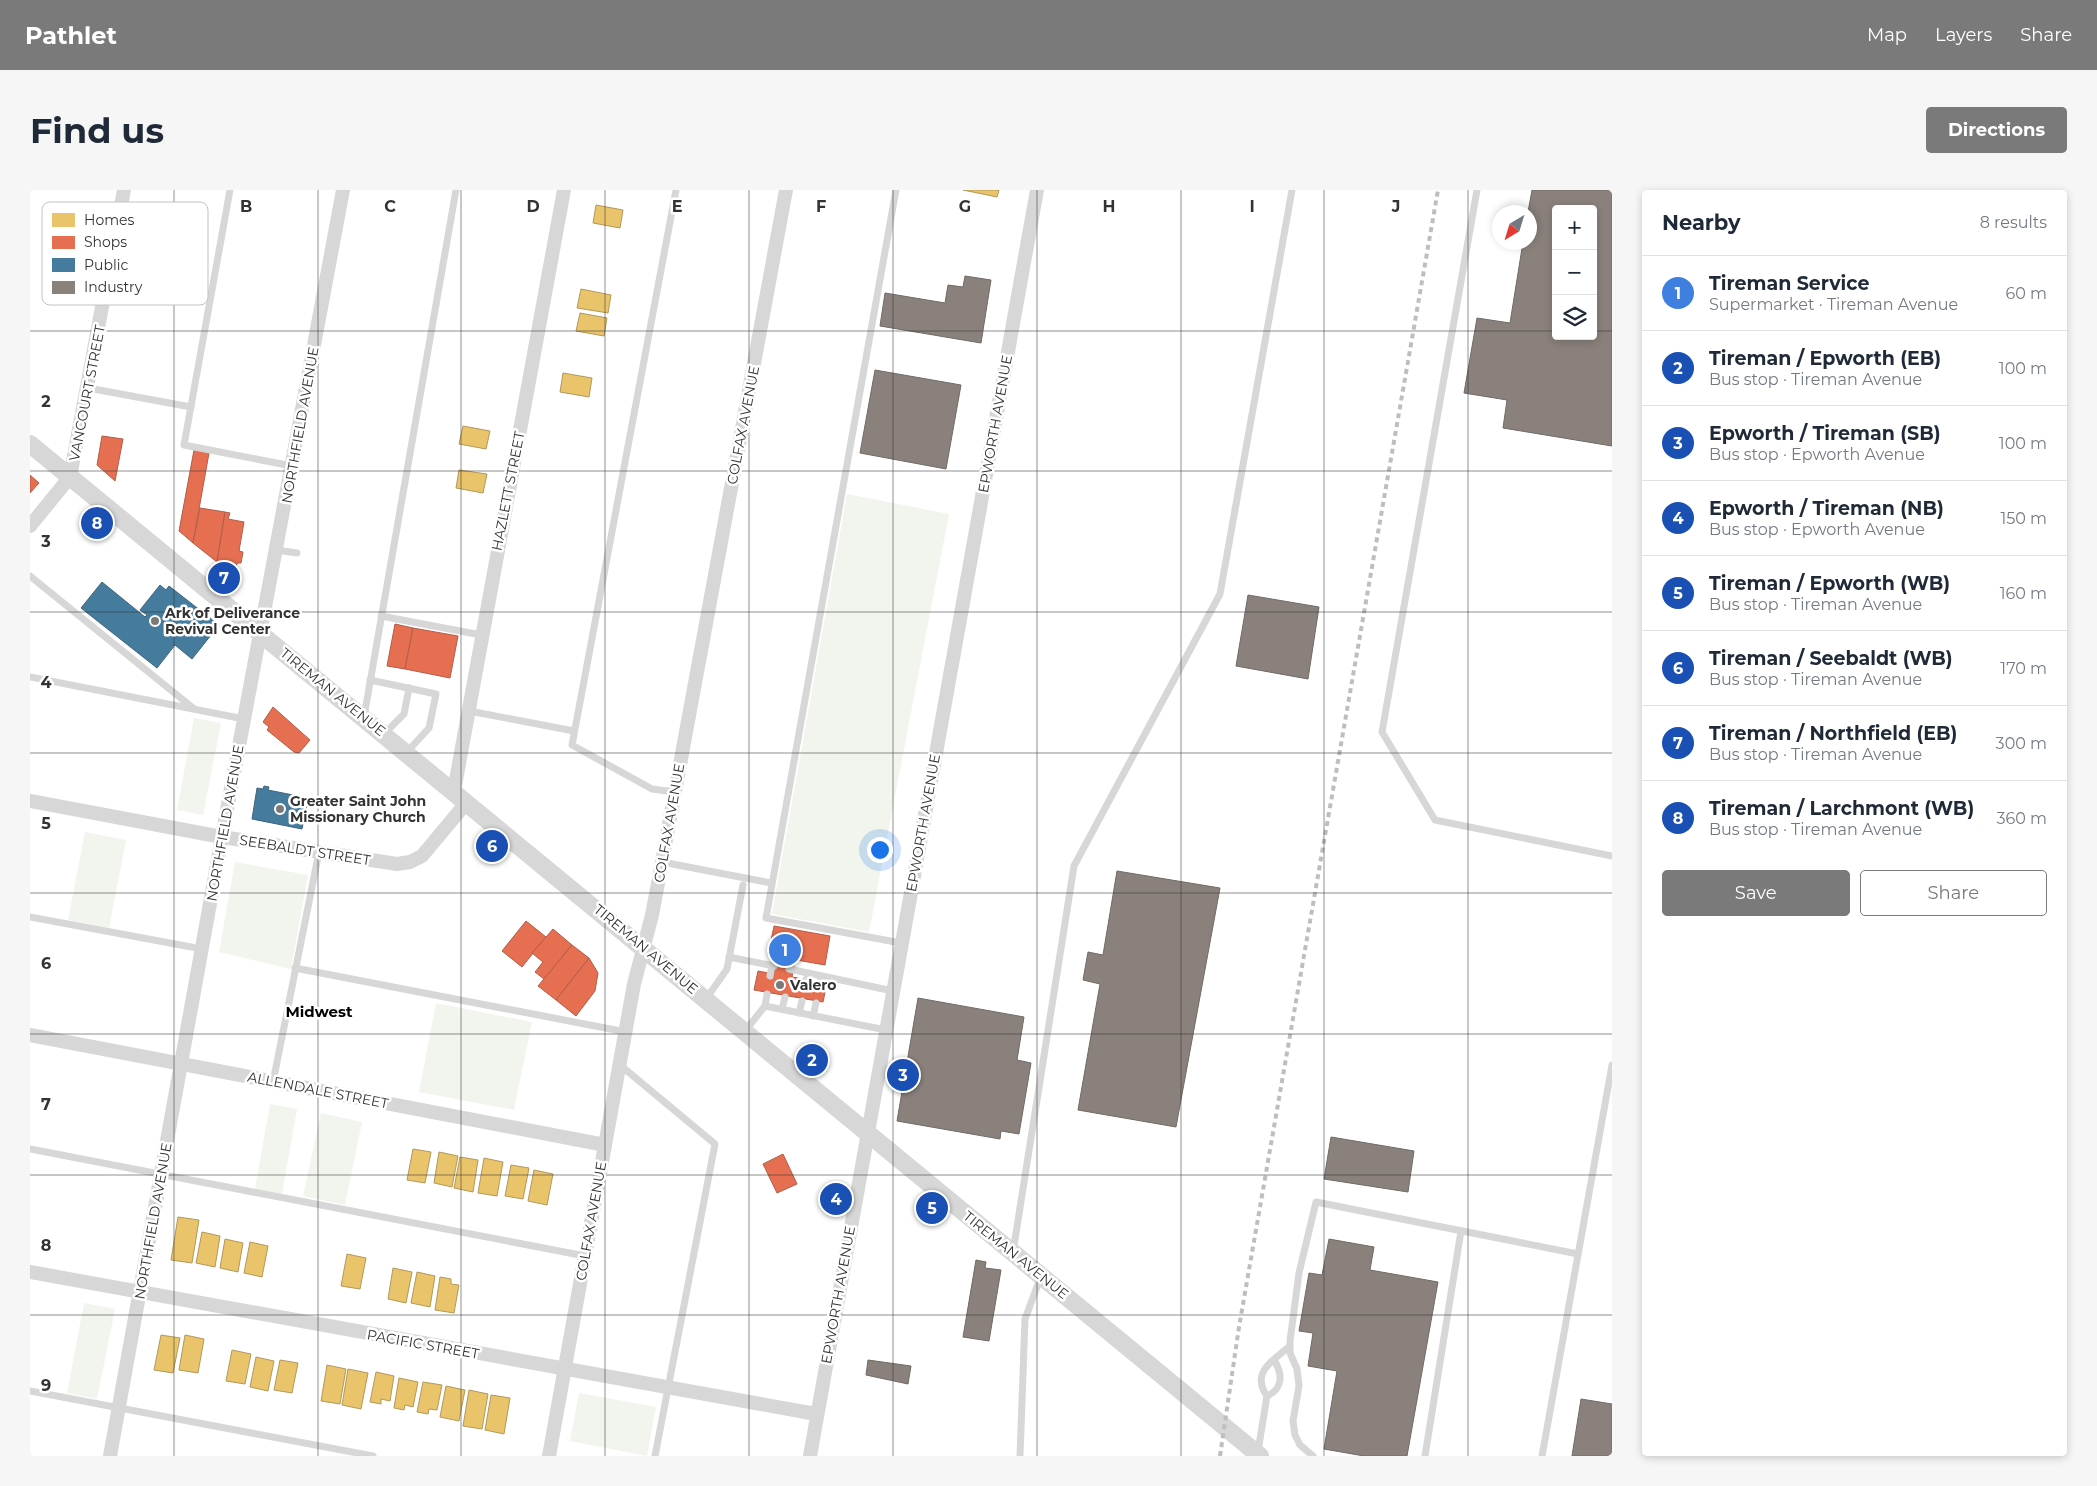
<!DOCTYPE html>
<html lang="en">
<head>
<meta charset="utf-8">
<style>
  :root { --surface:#fff; --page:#f6f6f7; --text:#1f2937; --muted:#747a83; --line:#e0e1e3; --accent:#7a7a7a }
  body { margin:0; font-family:Montserrat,sans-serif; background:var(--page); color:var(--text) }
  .controls { position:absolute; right:15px; top:15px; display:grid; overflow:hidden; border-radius:5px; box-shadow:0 2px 8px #0003 }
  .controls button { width:45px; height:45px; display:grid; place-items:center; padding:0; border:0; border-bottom:1px solid var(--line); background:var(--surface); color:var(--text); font:25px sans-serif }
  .compass { position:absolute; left:1462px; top:15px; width:45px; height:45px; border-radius:50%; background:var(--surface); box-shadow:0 2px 8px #0003; rotate:218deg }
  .you { position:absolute; left:849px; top:659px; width:18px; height:18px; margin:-12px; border:4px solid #fff; border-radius:50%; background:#1a73e8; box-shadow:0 0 0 8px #1a73e833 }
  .badge { display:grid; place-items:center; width:32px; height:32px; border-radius:50%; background:var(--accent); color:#fff; font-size:16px; font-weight:700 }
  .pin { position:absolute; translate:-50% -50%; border:2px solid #fff; box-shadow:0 1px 5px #0006 }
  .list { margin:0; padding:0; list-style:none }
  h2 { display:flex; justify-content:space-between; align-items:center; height:65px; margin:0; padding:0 20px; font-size:21px }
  h2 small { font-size:16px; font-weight:400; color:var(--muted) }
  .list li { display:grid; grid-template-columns:32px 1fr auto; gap:15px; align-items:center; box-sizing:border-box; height:75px; padding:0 20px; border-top:1px solid var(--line) }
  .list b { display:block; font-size:19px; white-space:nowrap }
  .list p { margin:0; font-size:16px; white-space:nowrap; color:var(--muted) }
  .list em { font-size:16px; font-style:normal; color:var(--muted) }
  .actions { display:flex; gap:10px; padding:15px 20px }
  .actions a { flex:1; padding:11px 0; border:1px solid var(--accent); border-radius:5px; text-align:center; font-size:18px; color:var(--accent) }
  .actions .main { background:var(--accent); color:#fff }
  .icon { flex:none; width:28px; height:28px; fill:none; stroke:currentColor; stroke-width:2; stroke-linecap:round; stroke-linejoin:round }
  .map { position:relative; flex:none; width:1582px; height:1266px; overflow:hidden; border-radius:5px }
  header { display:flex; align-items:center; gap:30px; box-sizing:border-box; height:70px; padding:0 25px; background:var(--accent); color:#fff }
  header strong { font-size:24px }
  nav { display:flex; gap:28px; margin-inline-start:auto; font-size:18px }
  .intro { display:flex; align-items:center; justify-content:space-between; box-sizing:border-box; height:120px; padding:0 30px }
  h1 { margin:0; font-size:35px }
  .button { padding:12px 22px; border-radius:5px; background:var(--accent); color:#fff; font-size:18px; font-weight:700 }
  main { display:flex; gap:30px; padding:0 30px }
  aside { flex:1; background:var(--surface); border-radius:5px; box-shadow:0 2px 8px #0003 }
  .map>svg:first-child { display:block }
  .green { fill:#f1f5ed }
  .homes { fill:#e9c46a; stroke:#b2985a }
  .shops { fill:#e76f51; stroke:#b15d48 }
  .public { fill:#457b9d; stroke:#40657d }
  .industry { fill:#8a817c; stroke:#706a66; fill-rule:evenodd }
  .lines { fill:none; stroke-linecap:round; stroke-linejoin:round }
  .service { stroke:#d7d7d7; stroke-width:7 }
  .minor { stroke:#d7d7d7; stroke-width:14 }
  .tertiary { stroke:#d7d7d7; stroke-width:18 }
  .rail { stroke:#bebebe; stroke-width:4; stroke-dasharray:5 4; stroke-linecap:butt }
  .grid { fill:none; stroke:#333; stroke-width:1; stroke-opacity:0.55 }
  .poi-dot { fill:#7a7a7a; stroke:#fff; stroke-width:2 }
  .labels { text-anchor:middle; stroke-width:5; stroke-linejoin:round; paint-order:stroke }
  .street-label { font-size:14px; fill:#333; stroke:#fff }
  .poi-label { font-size:14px; font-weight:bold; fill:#333; stroke:#fff; text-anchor:start }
  .neighbourhood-label { font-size:15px; font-weight:bold; fill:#000; stroke:#fff }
  .key { fill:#fff; stroke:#c2c2c2; stroke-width:1 }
  .key-label { font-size:14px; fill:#333 }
  .grid-label { font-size:16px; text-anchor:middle; font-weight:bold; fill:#333; stroke:#fff; stroke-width:5; stroke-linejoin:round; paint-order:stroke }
</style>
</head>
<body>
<header>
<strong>Pathlet</strong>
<nav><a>Map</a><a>Layers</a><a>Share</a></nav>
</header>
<div class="intro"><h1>Find us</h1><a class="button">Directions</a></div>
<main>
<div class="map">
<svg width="1582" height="1266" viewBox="0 0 1582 1266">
  <rect width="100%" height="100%" fill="#fff"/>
  <g class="green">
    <polygon points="817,304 919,324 839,742 742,724"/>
    <polygon points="164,528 191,533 173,625 147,620"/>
    <polygon points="55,642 96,650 79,738 38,730"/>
    <polygon points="205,672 278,685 261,779 189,762"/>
    <polygon points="406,813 502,832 484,920 389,902"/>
    <polygon points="240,914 267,919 252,1004 225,999"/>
    <polygon points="291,923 332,932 315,1015 273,1006"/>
    <polygon points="54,1113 85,1119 67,1209 37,1203"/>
    <polygon points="549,1203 626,1217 617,1266 540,1251"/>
  </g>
  <g class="homes">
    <polygon points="933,0 969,0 967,7"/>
    <polygon points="566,15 593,20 590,38 563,33"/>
    <polygon points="551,99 581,105 578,123 547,118"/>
    <polygon points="550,123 577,128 574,146 546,141"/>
    <polygon points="533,183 562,188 559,207 530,202"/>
    <polygon points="433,236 460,241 456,259 429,254"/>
    <polygon points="429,280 457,284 453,303 426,298"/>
    <polygon points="383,959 401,962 395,993 377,990"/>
    <polygon points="409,962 428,966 422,997 404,993"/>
    <polygon points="430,967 448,970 443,1002 424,998"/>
    <polygon points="454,968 473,972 467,1006 448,1003"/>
    <polygon points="481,975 499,978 493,1009 475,1006"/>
    <polygon points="504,980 523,984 517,1015 498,1011"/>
    <polygon points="148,1027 169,1030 162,1073 141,1070"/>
    <polygon points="172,1042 190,1046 185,1077 166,1073"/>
    <polygon points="195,1049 213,1053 208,1082 190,1078"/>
    <polygon points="220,1052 238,1056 232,1087 214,1083"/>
    <polygon points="317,1064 336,1068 330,1099 311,1096"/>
    <polygon points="363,1078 382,1082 376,1113 358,1109"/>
    <polygon points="387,1082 405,1086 400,1117 381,1113"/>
    <polygon points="410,1087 421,1089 421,1094 429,1095 424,1123 405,1120"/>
    <polygon points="131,1145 150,1148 143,1183 124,1180"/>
    <polygon points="155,1145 174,1149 168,1183 149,1180"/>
    <polygon points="202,1160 221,1164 215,1194 196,1191"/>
    <polygon points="226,1167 244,1171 238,1201 220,1197"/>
    <polygon points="250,1170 268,1173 262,1203 244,1200"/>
    <polygon points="297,1175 316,1179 310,1214 291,1211"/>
    <polygon points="318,1179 338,1183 331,1219 312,1215"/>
    <polygon points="346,1182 364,1186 360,1211 351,1209 351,1214 340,1212"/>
    <polygon points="369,1188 388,1192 383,1217 375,1215 374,1220 364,1218"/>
    <polygon points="393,1192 412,1195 407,1220 399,1219 398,1224 387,1222"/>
    <polygon points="416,1196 435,1200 429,1231 410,1227"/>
    <polygon points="439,1200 458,1204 452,1239 433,1236"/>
    <polygon points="461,1205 480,1208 474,1244 455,1240"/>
  </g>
  <g class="shops">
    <polygon points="72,246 93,249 85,291 67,275"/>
    <polygon points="164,260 179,263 163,353 149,341"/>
    <polygon points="0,285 9,293 0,303"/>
    <polygon points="170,318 195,322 187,372 163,353"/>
    <polygon points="195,322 200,323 198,329 214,332 209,361 213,362 211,373 207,373 205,386 187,372"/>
    <polygon points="365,434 383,438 375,479 357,476"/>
    <polygon points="383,438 428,446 420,488 375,479"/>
    <polygon points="243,517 280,550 269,563 264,562 237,540 239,537 233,532"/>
    <polygon points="496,731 516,747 492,777 472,761"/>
    <polygon points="744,736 800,746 795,775 738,765"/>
    <polygon points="523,739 542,755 514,789 505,782 513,772 502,763"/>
    <polygon points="542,755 559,768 526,810 508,796"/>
    <polygon points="748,765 765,768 762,787 797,793 793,812 724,800 728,781 744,784"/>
    <polygon points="559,768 568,783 565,801 546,826 526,810"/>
    <polygon points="753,964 767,994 747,1003 733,974"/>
  </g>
  <g class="public">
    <polygon points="72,392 115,427 117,425 110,420 130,395 136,400 139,396 189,435 162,469 145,455 127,478 51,418"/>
    <polygon points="234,596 239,597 238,600 278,608 272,639 222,629 227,598 233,599"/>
  </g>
  <g class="industry">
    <path d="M1502,0H1582V256L1473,238L1477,210L1434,203L1447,128L1480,133L1493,52H1500V22H1498ZM1526,19H1563V146H1526Z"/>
    <polygon points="935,86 961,90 951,153 850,136 855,103 915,113 918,95 933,97"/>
    <polygon points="845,180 931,195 916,279 830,263"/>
    <polygon points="1218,405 1289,417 1278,489 1206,476"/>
    <polygon points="1087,681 1190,698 1146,937 1048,920 1070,794 1053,790 1058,762 1073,765"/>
    <polygon points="888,808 994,827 987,870 1001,873 989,944 971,941 970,949 867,931"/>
    <polygon points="1301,947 1384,961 1378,1002 1294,989"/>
    <polygon points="1299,1049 1344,1057 1340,1080 1408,1092 1377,1266 1334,1266 1294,1259 1307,1181 1278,1176 1283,1143 1269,1141 1279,1083 1292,1085"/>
    <polygon points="946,1070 956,1072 955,1078 971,1080 959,1151 933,1147"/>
    <polygon points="838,1170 881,1176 878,1194 836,1185"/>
    <polygon points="1551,1209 1582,1214 1582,1266 1542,1266"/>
  </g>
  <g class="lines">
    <g class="service">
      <polyline points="200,0 154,255 262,276"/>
      <polyline points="866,0 736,728 871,753"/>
      <polyline points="1447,0 1352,542 1405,630 1582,666"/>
      <polyline points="58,198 161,217"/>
      <polyline points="247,360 267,363"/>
      <polyline points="0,386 163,518"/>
      <polyline points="351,426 451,445"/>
      <polyline points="0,487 214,529"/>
      <polyline points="340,490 406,504 399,538 376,563"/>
      <polyline points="439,521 544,541"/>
      <polyline points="334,527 426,0"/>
      <polyline points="354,544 374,524 379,498"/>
      <polyline points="645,602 622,599 542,555 646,0"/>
      <polyline points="632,672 741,693"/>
      <polyline points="0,727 172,759"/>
      <polyline points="699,767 744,776"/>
      <polyline points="265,778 596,842"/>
      <polyline points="759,779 863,801"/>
      <polyline points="740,786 742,776"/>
      <polyline points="776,793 778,783"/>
      <polyline points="789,796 791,786"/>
      <polyline points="676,809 697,779 713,695"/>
      <polyline points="735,816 856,840"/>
      <polyline points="752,819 755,807"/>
      <polyline points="769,823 772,811"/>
      <polyline points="783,826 786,813"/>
      <polyline points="715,841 735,816 737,804"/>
      <polyline points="590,875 685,954 625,1266"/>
      <polyline points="243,892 289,662"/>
      <polyline points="0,959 555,1066"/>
      <polyline points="983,1062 1044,676 1190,404 1262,0"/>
      <polyline points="0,1201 343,1266"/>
      <path d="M1237,1206C1253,1199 1253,1184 1244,1170"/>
      <path d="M1228,1261L1237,1206C1220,1182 1244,1170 1260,1156"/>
      <polyline points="990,1266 995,1129 1011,1086"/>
      <polyline points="1283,1266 1270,1255 1265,1245 1263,1231 1269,1196 1267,1179 1260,1163 1260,1151 1269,1083 1286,1012 1548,1064"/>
      <polyline points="1395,1266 1431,1041"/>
      <polyline points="1512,1266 1582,875"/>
    </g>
    <g class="minor">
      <polyline points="0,336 40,287 94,0"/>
      <polyline points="424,601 534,0"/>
      <polyline points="0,611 192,647 367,674 380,672 392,666 437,612"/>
      <polyline points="0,845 575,955"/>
      <polyline points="0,1082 786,1224"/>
      <polyline points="80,1266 192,647 313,0"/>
      <polyline points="519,1266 604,794 622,725 632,672 756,0"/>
      <polyline points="780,1266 1007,0"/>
    </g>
    <polyline class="tertiary" points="0,254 1230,1266"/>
    <polyline class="rail" points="1190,1266 1209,1137 1408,0"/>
  </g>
  <path class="grid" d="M144,0V1266M288,0V1266M431,0V1266M575,0V1266M719,0V1266M863,0V1266M1007,0V1266M1151,0V1266M1294,0V1266M1438,0V1266M0,141H1526M1563,141H1582M0,281H1582M0,422H1582M0,563H1582M0,703H1582M0,844H1582M0,985H1582M0,1125H1582"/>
  <g class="poi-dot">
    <circle cx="125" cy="431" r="5"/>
    <circle cx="250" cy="619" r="5"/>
    <circle cx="750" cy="795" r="5"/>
  </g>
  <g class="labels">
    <g class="street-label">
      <text transform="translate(57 203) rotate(-79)" y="5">VANCOURT STREET</text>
      <text transform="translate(965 234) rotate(-80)" y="5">EPWORTH AVENUE</text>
      <text transform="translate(270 235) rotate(-80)" y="5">NORTHFIELD AVENUE</text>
      <text transform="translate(713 235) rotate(-79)" y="5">COLFAX AVENUE</text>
      <text transform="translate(478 301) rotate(-79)" y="5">HAZLETT STREET</text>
      <text transform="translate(303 502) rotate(39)" y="5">TIREMAN AVENUE</text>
      <text transform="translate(195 633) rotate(-80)" y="5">NORTHFIELD AVENUE</text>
      <text transform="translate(639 633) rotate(-80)" y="5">COLFAX AVENUE</text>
      <text transform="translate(893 633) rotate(-80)" y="5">EPWORTH AVENUE</text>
      <text transform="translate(275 660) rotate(9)" y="5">SEEBALDT STREET</text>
      <text transform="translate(616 759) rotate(40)" y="5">TIREMAN AVENUE</text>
      <text transform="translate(288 900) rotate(11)" y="5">ALLENDALE STREET</text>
      <text transform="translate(123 1031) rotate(-80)" y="5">NORTHFIELD AVENUE</text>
      <text transform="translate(561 1031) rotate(-80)" y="5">COLFAX AVENUE</text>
      <text transform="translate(986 1065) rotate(39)" y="5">TIREMAN AVENUE</text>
      <text transform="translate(808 1105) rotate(-80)" y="5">EPWORTH AVENUE</text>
      <text transform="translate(393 1154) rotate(10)" y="5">PACIFIC STREET</text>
    </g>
    <g class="poi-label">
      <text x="135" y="428">Ark of Deliverance<tspan x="135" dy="16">Revival Center</tspan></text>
      <text x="260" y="616">Greater Saint John<tspan x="260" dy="16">Missionary Church</tspan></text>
      <text x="760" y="800">Valero</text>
    </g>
    <g class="neighbourhood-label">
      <text x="289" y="827">Midwest</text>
    </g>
  </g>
  <rect x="12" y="12" width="166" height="103" rx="8" class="key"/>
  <rect x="22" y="23" width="23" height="14" fill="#e9c46a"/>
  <rect x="22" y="46" width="23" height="13" fill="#e76f51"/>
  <rect x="22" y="68" width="23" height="14" fill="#457b9d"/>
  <rect x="22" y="91" width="23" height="13" fill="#8a817c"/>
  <g class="key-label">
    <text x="54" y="35">Homes</text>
    <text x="54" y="57">Shops</text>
    <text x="54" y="80">Public</text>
    <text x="54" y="102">Industry</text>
  </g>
  <g class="grid-label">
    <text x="216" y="22">B</text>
    <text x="360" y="22">C</text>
    <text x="503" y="22">D</text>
    <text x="647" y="22">E</text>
    <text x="791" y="22">F</text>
    <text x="935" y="22">G</text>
    <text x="1079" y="22">H</text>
    <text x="1222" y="22">I</text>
    <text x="1366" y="22">J</text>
    <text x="16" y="217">2</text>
    <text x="16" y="357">3</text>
    <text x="16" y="498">4</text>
    <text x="16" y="639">5</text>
    <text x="16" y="779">6</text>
    <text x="16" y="920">7</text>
    <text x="16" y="1061">8</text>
    <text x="16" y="1201">9</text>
  </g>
</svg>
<div class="controls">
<button>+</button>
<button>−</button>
<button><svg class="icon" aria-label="layers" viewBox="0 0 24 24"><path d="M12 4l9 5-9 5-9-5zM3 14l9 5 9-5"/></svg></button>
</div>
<svg class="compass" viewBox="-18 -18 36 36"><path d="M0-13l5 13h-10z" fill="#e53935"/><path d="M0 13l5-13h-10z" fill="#747a83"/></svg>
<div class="you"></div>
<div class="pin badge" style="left:755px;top:760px;background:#3f7fe0">1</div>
<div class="pin badge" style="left:782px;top:870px;background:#1a4fb4">2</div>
<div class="pin badge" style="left:873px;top:885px;background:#1a4fb4">3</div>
<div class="pin badge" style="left:806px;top:1009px;background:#1a4fb4">4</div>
<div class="pin badge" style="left:902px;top:1018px;background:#1a4fb4">5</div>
<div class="pin badge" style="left:462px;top:656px;background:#1a4fb4">6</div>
<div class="pin badge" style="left:194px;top:388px;background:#1a4fb4">7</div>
<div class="pin badge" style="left:67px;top:333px;background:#1a4fb4">8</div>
</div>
<aside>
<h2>Nearby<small>8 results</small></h2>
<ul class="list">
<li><span class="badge" style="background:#3f7fe0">1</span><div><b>Tireman Service</b><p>Supermarket · Tireman Avenue</p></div><em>60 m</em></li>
<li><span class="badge" style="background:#1a4fb4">2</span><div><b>Tireman / Epworth (EB)</b><p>Bus stop · Tireman Avenue</p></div><em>100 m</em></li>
<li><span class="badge" style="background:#1a4fb4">3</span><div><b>Epworth / Tireman (SB)</b><p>Bus stop · Epworth Avenue</p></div><em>100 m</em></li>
<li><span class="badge" style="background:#1a4fb4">4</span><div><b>Epworth / Tireman (NB)</b><p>Bus stop · Epworth Avenue</p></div><em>150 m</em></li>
<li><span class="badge" style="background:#1a4fb4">5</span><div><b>Tireman / Epworth (WB)</b><p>Bus stop · Tireman Avenue</p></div><em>160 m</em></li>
<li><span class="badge" style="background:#1a4fb4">6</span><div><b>Tireman / Seebaldt (WB)</b><p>Bus stop · Tireman Avenue</p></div><em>170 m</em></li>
<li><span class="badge" style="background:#1a4fb4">7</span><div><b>Tireman / Northfield (EB)</b><p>Bus stop · Tireman Avenue</p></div><em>300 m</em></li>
<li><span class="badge" style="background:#1a4fb4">8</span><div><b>Tireman / Larchmont (WB)</b><p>Bus stop · Tireman Avenue</p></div><em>360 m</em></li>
</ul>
<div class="actions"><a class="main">Save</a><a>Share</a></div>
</aside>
</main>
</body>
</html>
